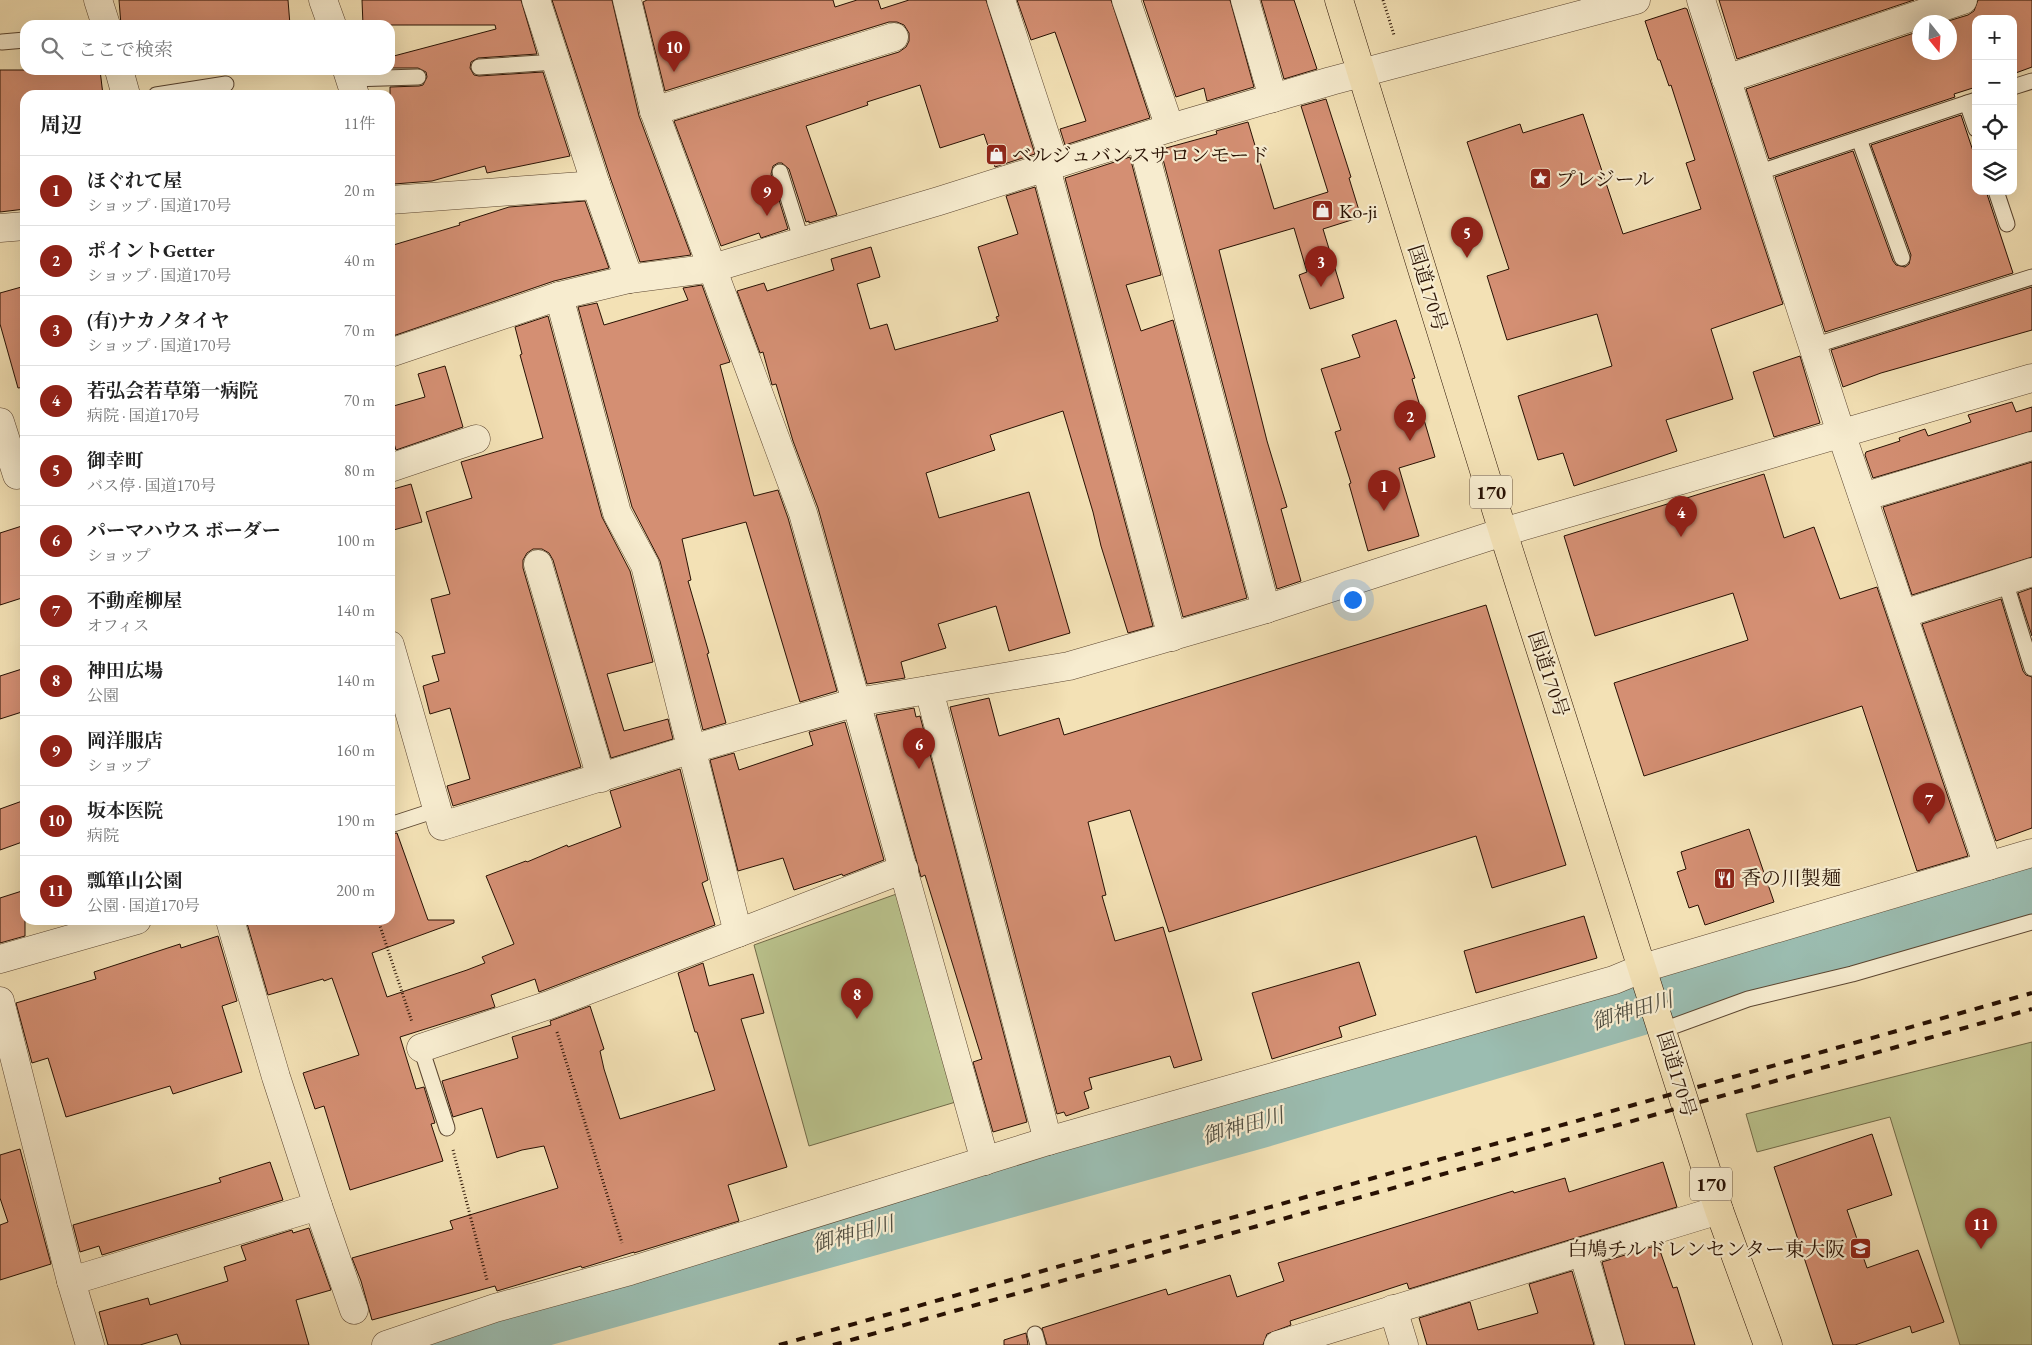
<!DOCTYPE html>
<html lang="ja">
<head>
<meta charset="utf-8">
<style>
  :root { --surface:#fff; --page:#f6f6f6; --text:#222; --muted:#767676; --line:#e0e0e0; --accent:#8f2418 }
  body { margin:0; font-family:"EB Garamond","Noto Serif JP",serif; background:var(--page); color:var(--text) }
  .controls { position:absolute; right:15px; top:15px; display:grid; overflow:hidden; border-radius:10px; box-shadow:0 5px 20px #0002 }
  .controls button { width:45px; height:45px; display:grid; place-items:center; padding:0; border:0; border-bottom:1px solid var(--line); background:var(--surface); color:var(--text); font:25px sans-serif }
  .compass { position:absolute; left:1912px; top:15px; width:45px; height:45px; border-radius:50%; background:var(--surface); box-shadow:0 5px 20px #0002; rotate:162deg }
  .you { position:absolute; left:1352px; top:599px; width:18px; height:18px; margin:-12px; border:4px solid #fff; border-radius:50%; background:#1a73e8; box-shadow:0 0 0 8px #1a73e833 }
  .badge { display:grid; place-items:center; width:32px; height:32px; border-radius:50%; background:var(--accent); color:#fff; font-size:16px; font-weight:700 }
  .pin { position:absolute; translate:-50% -41px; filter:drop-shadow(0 1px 2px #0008) }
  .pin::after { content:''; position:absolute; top:26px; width:18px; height:15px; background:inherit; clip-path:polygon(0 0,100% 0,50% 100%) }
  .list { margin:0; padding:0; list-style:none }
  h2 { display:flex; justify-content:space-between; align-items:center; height:65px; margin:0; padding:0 20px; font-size:21px }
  h2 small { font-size:16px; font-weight:400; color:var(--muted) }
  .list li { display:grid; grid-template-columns:32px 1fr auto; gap:15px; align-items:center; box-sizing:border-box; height:70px; padding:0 20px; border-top:1px solid var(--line) }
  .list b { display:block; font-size:19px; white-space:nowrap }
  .list p { margin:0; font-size:16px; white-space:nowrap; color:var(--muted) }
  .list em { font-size:16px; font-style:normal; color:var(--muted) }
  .icon { flex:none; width:28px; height:28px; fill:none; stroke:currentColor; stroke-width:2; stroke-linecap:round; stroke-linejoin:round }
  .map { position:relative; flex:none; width:2032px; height:1345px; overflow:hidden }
  .search { position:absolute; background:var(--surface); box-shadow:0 5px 20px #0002; left:20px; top:20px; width:375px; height:55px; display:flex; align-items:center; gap:12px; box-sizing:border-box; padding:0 18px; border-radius:15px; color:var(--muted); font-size:19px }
  .panel { position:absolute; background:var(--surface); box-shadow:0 5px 20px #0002; left:20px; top:90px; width:375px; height:835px; border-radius:15px }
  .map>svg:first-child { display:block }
  .green { fill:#bac38d; stroke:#716a48 }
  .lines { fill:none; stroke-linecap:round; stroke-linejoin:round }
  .river { stroke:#9bbdb1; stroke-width:54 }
  .building { fill:#d48f73; stroke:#281103 }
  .service-casing { stroke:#5b4530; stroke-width:17 }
  .minor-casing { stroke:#5b4530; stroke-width:29 }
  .trunk-casing { stroke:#281103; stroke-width:29 }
  .path { stroke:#281103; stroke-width:3; stroke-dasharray:1 2.5; stroke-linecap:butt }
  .service { stroke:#f7eccf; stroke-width:15 }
  .minor { stroke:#f7eccf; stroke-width:28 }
  .trunk { stroke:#f3e1b5; stroke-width:28 }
  .rail { stroke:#281103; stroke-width:4; stroke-dasharray:9 9; stroke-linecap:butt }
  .labels { text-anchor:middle; stroke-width:4.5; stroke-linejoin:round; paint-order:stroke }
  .shield { fill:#f7eccf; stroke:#665340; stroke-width:1 }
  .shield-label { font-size:19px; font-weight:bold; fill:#281103 }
  .poi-label { font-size:20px; fill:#281103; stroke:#f7eccf; text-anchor:start }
  .street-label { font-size:20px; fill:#281103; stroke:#f7eccf }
  .water-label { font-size:21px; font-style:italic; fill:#504d40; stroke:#f7eccf }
</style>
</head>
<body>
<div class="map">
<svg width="2032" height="1345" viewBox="0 0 2032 1345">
  <rect width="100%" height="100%" fill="#f3e1b5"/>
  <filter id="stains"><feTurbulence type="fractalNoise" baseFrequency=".004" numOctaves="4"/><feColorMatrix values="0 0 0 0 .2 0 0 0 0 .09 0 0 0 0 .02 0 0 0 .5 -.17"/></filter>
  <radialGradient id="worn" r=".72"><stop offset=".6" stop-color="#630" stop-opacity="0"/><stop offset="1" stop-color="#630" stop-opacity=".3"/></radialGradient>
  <g class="green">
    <polygon points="902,892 959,1101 809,1146 754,945"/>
    <polygon points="2032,1042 2032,1345 1960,1345 1890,1117 1757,1152 1746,1114"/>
  </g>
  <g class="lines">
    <polyline class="river" points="450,1345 1257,1122 2032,892"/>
  </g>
  <g class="building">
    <polygon points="119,0 288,0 290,25 121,25"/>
    <polygon points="362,0 521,0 537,54 478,58 471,62 470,68 474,75 479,76 543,72 570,156 487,173 485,166 432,181 394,184 390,164 390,87 419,86 423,85 427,77 426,72 418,68 390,68 390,57 496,29 495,25 363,25"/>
    <polygon points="552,0 612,0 639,116 691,255 640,262 611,180"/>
    <polygon points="647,0 833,0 835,7 857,0 878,0 881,9 909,0 986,0 1035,154 995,167 984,134 940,148 920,85 867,102 868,105 806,126 837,215 809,223 809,221 806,222 789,169 782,163 778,163 773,166 771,174 788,229 761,238 759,233 721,246 674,121 899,52 906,47 909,41 909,33 904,25 897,22 889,22 665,91 643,2"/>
    <polygon points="1017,0 1111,0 1150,118 1065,145 1060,129 1086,121 1055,32 1031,40"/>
    <polygon points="1143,0 1230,0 1254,87 1207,101 1204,88 1176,97"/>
    <polygon points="1261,0 1294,0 1317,69 1284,79"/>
    <polygon points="1719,0 1914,0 1737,59"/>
    <polygon points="1978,0 2032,0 2032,67 2013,74 2013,19 1976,19 1976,87 1954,94 1955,97 1769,159 1746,89 1920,31 1920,52 1950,52 1950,22 1945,22 1968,15 1974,11"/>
    <polygon points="1685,8 1687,9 1783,304 1711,329 1733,399 1666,420 1677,451 1574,486 1563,453 1538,460 1518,396 1612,366 1597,314 1507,340 1487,276 1509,269 1467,142 1520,124 1523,133 1583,114 1623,234 1701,209 1686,163 1695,160 1671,85 1669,86 1660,60 1658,60 1645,21"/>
    <polygon points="0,70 100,70 103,95 25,95 25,209 0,212"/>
    <polygon points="1326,99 1351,177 1349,178 1361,217 1323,229 1344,298 1310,309 1299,275 1307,272 1294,228 1219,250 1267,441 1287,507 1281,509 1301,581 1277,589 1160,148 1165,146 1166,148 1217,134 1216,131 1248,122 1274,209 1328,192 1301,106"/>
    <polygon points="1961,115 1976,160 1976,191 1986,191 2013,273 1825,332 1775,177 1853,151 1893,261 1896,265 1905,267 1909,264 1911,255 1871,145"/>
    <polygon points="1130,157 1161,275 1126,285 1141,331 1173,320 1247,598 1183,617 1065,178"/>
    <polygon points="1035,187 1153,626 1128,633 1101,546 1093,512 1063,411 990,435 995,450 926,473 939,518 1029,492 1070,633 1009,651 996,606 938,624 946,648 901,662 905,678 867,684 818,508 793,441 776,384 772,385 763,352 760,353 737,291 764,283 767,291 834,270 831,259 871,247 880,277 857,284 870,329 887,324 895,350 998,321 996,317 999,316 978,247 1018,234 1006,196"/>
    <polygon points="585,201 609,268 554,281 390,337 390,246 460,225 459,223 509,207"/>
    <polygon points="702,285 730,362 720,365 754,496 778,490 788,518 837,691 800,702 746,522 682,539 691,580 688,581 709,653 707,654 726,723 703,730 660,561 632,507 578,307 597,303 604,325 688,300 683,288"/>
    <polygon points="25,286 25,387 18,388 0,324 0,293"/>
    <polygon points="2032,287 2032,330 1881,373 1843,387 1831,350"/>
    <polygon points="548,316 602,517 630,571 653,662 607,674 624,731 668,719 673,739 611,758 553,560 549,553 542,549 533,549 527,553 523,560 523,568 581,767 453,806 447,786 470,779 450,708 430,714 423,686 439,681 432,656 445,653 431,599 450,594 426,512 472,498 461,462 543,438 520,355 522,354 515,327"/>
    <polygon points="1396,320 1415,378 1412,379 1435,457 1399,468 1419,536 1368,551 1349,484 1351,483 1335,432 1341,430 1321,369 1360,357 1352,335"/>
    <polygon points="1800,356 1820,423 1774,437 1753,372"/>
    <polygon points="445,366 463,427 396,450 390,430 390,407 425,397 418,374"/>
    <polygon points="2012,402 2016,412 2032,407 2032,431 1873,478 1865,455 1866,452 1900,441 1899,438 1925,429 1928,436 1971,422 1968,415"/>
    <polygon points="2032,462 2032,557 1912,595 1883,507"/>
    <polygon points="1764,474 1784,538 1814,527 1840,599 1877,587 1968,856 1917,871 1862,706 1644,776 1614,683 1748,640 1733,593 1595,636 1564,536"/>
    <polygon points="411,484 422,522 390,531 390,490"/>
    <polygon points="25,525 25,597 0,605 0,533"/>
    <polygon points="2032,588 2032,636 2018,593"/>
    <polygon points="2001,599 2023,671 2026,675 2032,677 2032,828 1996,841 1922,624"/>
    <polygon points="1486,605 1566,865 1492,888 1476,836 1169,932 1130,810 1088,822 1106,895 1102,896 1115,941 1163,927 1202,1060 1174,1068 1170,1056 1089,1078 1092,1089 1084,1092 1089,1108 1066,1116 1064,1112 1057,1114 950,707 989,698 999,736 1059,718 1064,735"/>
    <polygon points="25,668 25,711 0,719 0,676"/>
    <polygon points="914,708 916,717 920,716 1027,1122 993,1132 973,1062 982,1059 925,875 921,877 876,715"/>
    <polygon points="845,722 884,860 843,876 842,874 794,890 783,858 738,871 710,760 734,753 739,770 813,745 809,732"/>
    <polygon points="680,769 708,880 702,883 715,925 539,992 535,979 491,995 495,1007 400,1037 416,1089 424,1087 435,1123 431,1124 443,1161 350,1190 324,1106 315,1109 303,1073 359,1055 332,978 324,981 323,979 268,995 246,920 390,920 390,834 397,833 428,920 454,920 454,923 372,953 387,997 467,970 485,963 482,957 514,944 486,876 526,861 527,862 567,845 568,847 621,827 610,791"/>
    <polygon points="25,800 25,841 0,850 0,809"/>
    <polygon points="1749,829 1774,902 1705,925 1698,905 1689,908 1677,872 1686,869 1681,852"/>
    <polygon points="25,890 25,936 0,943 0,898"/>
    <polygon points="1584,916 1597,958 1476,993 1464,951"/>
    <polygon points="218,936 237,1001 222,1006 242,1072 173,1094 170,1086 66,1117 48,1058 32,1063 16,1003 96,979 94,972 180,944 181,948"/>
    <polygon points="1359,962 1376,1015 1339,1027 1342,1037 1272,1059 1252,993"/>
    <polygon points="703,963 709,986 753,974 764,1013 741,1019 787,1167 728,1185 739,1221 634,1253 634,1252 582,1268 581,1266 497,1291 495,1286 372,1320 361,1281 352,1258 453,1229 450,1221 558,1188 544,1146 522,1150 497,1158 482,1108 453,1117 442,1081 518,1058 512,1037 551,1025 550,1021 590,1006 604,1049 600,1051 604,1069 620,1119 715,1090 697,1032 695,1032 678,973"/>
    <polygon points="1872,1134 1892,1195 1847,1210 1867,1268 1918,1250 1944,1322 1912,1333 1910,1326 1855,1345 1833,1345 1774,1167"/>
    <polygon points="20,1149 51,1264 0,1280 0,1225 8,1222 0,1198 0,1155"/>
    <polygon points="270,1162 283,1200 102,1255 99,1246 80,1252 73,1225 221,1182 219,1178"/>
    <polygon points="1663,1162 1677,1207 1409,1289 1407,1283 1290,1321 1291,1325 1267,1334 1263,1345 1047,1345 1042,1328 1166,1289 1168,1295 1230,1275 1237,1297 1284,1281 1278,1263 1513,1191 1514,1193 1565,1178 1569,1192"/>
    <polygon points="309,1228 331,1290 296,1300 309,1345 181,1345 177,1334 140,1345 108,1345 99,1312 148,1298 150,1305 228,1281 224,1267 246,1260 241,1246 292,1230 293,1233"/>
    <polygon points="1658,1245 1673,1288 1677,1287 1695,1345 1625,1345 1602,1262"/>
    <polygon points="1572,1271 1594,1345 1427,1345 1419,1318 1470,1302 1478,1330 1538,1313 1529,1284"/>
    <polygon points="1026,1333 1028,1345 1004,1345 1004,1340"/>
  </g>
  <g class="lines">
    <defs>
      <g id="service">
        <polyline points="2,42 25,40"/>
        <polyline points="479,67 556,62"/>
        <polyline points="350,79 418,77"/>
        <polyline points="2013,87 2032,81"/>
        <polyline points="156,95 226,84"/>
        <polyline points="1967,103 1976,129"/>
        <polyline points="1859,139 1902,258"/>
        <polyline points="780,172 802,242"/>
        <polyline points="1757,173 1976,100"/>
        <polyline points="1996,191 2007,224"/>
        <polyline points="1813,346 2032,277"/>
        <polyline points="2005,581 2032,668"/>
        <polyline points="390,825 436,810"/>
        <polyline points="1663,1030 1748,999 1852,974 2032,922"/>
        <polyline points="421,1048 447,1128"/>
        <polyline points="1035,1334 1038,1345"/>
      </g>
      <g id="minor">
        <polyline points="98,0 106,25"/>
        <polyline points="323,0 332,25"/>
        <polyline points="536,0 596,185 629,279"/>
        <polyline points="627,0 654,111 803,513 985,1161"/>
        <polyline points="1001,0 1055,165"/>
        <polyline points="1126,0 1170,128"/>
        <polyline points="1245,0 1273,98"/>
        <polyline points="1701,0 1841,433 1988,866"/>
        <polyline points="119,70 126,95"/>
        <polyline points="347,70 355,95"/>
        <polyline points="1726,79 1963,0"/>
        <polyline points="654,111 894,37"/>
        <polyline points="1141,138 1266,609"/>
        <polyline points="1046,168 1172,637"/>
        <polyline points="390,200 596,185"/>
        <polyline points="0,228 25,226"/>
        <polyline points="390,353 559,296 629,279 713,268 939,201 1170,128 1331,81 1636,0"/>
        <polyline points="0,422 17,475"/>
        <polyline points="390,468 476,439"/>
        <polyline points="1863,497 2032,446"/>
        <polyline points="538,564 601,778"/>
        <polyline points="1903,614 2032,572"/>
        <polyline points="390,645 442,826 692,749 857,702 1069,666 1266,609 1503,532 2032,378"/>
        <polyline points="929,690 1048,1141"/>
        <polyline points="738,933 904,869"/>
        <polyline points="0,959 137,920"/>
        <polyline points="0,1001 71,1281 90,1345"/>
        <polyline points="421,1048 549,1005 738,933 645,565 617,513 559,296"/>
        <polyline points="318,1206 354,1310"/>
        <polyline points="1583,1252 1610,1345"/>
        <polyline points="71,1281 318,1206 276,1077 230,920"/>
        <polyline points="1393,1309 1404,1345"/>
        <polyline points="386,1345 495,1308 630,1271 1048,1141 1614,980 1643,968 2032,853"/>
        <polyline points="1278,1345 1719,1210"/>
      </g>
      <polyline id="trunk" points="1339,0 1503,532 1719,1210 1768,1345"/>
    </defs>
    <use href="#service" class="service-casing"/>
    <use href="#minor" class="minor-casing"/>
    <use href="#trunk" class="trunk-casing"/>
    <g class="path">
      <polyline points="1383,0 1394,35"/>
      <polyline points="378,920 412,1022"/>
      <polyline points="557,1032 622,1243"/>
      <polyline points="453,1150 487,1280"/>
    </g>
    <use href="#service" class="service"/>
    <use href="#minor" class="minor"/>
    <use href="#trunk" class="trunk"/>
    <g class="rail">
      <polyline points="779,1345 2032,993"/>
      <polyline points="833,1345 2032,1009"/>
    </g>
  </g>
  <defs>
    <symbol id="shop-square" viewBox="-11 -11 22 22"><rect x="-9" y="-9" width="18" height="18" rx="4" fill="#8f2418" stroke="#f7eccf"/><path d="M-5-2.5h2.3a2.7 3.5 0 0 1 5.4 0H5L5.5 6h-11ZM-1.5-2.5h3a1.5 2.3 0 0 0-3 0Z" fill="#fff"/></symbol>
    <symbol id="sight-square" viewBox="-11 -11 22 22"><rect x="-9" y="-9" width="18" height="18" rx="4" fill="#8f2418" stroke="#f7eccf"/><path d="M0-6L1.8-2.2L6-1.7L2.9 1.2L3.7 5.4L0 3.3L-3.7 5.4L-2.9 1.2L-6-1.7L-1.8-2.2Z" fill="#fff"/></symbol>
    <symbol id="restaurant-square" viewBox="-11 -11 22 22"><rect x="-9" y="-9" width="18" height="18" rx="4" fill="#8f2418" stroke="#f7eccf"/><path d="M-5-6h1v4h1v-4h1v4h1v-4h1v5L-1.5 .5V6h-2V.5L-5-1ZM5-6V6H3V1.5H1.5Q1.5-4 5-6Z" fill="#fff"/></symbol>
    <symbol id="school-square" viewBox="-11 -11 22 22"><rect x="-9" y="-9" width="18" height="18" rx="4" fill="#8f2418" stroke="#f7eccf"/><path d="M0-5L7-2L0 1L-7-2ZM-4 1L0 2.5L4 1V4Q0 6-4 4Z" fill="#fff"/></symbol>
  </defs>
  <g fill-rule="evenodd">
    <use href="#shop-square" x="984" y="142" width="25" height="25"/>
    <use href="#sight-square" x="1528" y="166" width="25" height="25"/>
    <use href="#shop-square" x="1310" y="198" width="25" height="25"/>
    <use href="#restaurant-square" x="1712" y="866" width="25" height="25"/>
    <use href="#school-square" x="1848" y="1236" width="25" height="25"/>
  </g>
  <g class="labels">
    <g class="shield">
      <rect x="1470" y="475.5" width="42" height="33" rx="4"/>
      <rect x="1690" y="1167.5" width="42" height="33" rx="4"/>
    </g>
    <g class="shield-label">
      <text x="1491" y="499">170</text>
      <text x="1711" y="1191">170</text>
    </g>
    <g class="poi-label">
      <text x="1012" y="162">ベルジュバンスサロンモード</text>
      <text x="1556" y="186">プレジール</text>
      <text x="1339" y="218">Ko-ji</text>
      <text x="1741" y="885">香の川製麺</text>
      <text x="1845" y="1256" text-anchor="end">白鳩チルドレンセンター東大阪</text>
    </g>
    <g class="street-label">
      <text transform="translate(1428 288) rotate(73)" y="7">国道170号</text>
      <text transform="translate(1549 674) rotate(72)" y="7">国道170号</text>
      <text transform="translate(1677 1074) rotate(73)" y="7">国道170号</text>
    </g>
    <g class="water-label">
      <text transform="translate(1632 1011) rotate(-17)" y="7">御神田川</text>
      <text transform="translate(1243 1126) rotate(-16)" y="7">御神田川</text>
      <text transform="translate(853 1234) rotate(-15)" y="7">御神田川</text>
    </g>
  </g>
  <rect width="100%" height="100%" filter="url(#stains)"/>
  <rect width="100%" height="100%" fill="url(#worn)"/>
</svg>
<div class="controls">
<button>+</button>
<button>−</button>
<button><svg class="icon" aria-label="locate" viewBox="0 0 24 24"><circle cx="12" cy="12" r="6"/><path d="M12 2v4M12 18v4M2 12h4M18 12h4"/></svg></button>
<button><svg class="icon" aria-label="layers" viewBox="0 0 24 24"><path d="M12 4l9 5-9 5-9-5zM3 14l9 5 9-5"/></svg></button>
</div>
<svg class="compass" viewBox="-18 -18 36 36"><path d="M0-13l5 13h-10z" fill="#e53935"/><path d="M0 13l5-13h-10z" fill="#767676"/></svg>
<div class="you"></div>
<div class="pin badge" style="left:1384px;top:511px">1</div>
<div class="pin badge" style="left:1410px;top:441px">2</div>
<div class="pin badge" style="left:1321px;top:287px">3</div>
<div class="pin badge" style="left:1681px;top:537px">4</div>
<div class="pin badge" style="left:1467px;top:258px">5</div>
<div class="pin badge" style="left:919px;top:769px">6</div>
<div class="pin badge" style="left:1929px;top:824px">7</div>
<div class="pin badge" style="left:857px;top:1019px">8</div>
<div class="pin badge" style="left:767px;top:216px">9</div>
<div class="pin badge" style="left:674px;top:72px">10</div>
<div class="pin badge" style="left:1981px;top:1249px">11</div>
<div class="search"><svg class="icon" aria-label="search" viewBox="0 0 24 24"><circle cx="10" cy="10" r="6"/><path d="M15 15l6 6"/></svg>ここで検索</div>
<section class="panel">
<h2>周辺<small>11件</small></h2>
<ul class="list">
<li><span class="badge">1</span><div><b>ほぐれて屋</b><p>ショップ · 国道170号</p></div><em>20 m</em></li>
<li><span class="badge">2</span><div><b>ポイントGetter</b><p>ショップ · 国道170号</p></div><em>40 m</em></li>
<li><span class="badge">3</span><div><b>(有)ナカノタイヤ</b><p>ショップ · 国道170号</p></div><em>70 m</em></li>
<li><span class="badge">4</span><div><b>若弘会若草第一病院</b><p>病院 · 国道170号</p></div><em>70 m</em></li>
<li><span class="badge">5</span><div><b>御幸町</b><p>バス停 · 国道170号</p></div><em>80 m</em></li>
<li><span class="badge">6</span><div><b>パーマハウス ボーダー</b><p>ショップ</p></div><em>100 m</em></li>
<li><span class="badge">7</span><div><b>不動産柳屋</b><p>オフィス</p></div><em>140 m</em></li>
<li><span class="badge">8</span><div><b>神田広場</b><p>公園</p></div><em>140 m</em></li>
<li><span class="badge">9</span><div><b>岡洋服店</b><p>ショップ</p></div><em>160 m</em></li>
<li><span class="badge">10</span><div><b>坂本医院</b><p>病院</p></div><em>190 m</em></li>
<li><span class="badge">11</span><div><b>瓢箪山公園</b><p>公園 · 国道170号</p></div><em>200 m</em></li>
</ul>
</section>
</div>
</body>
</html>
